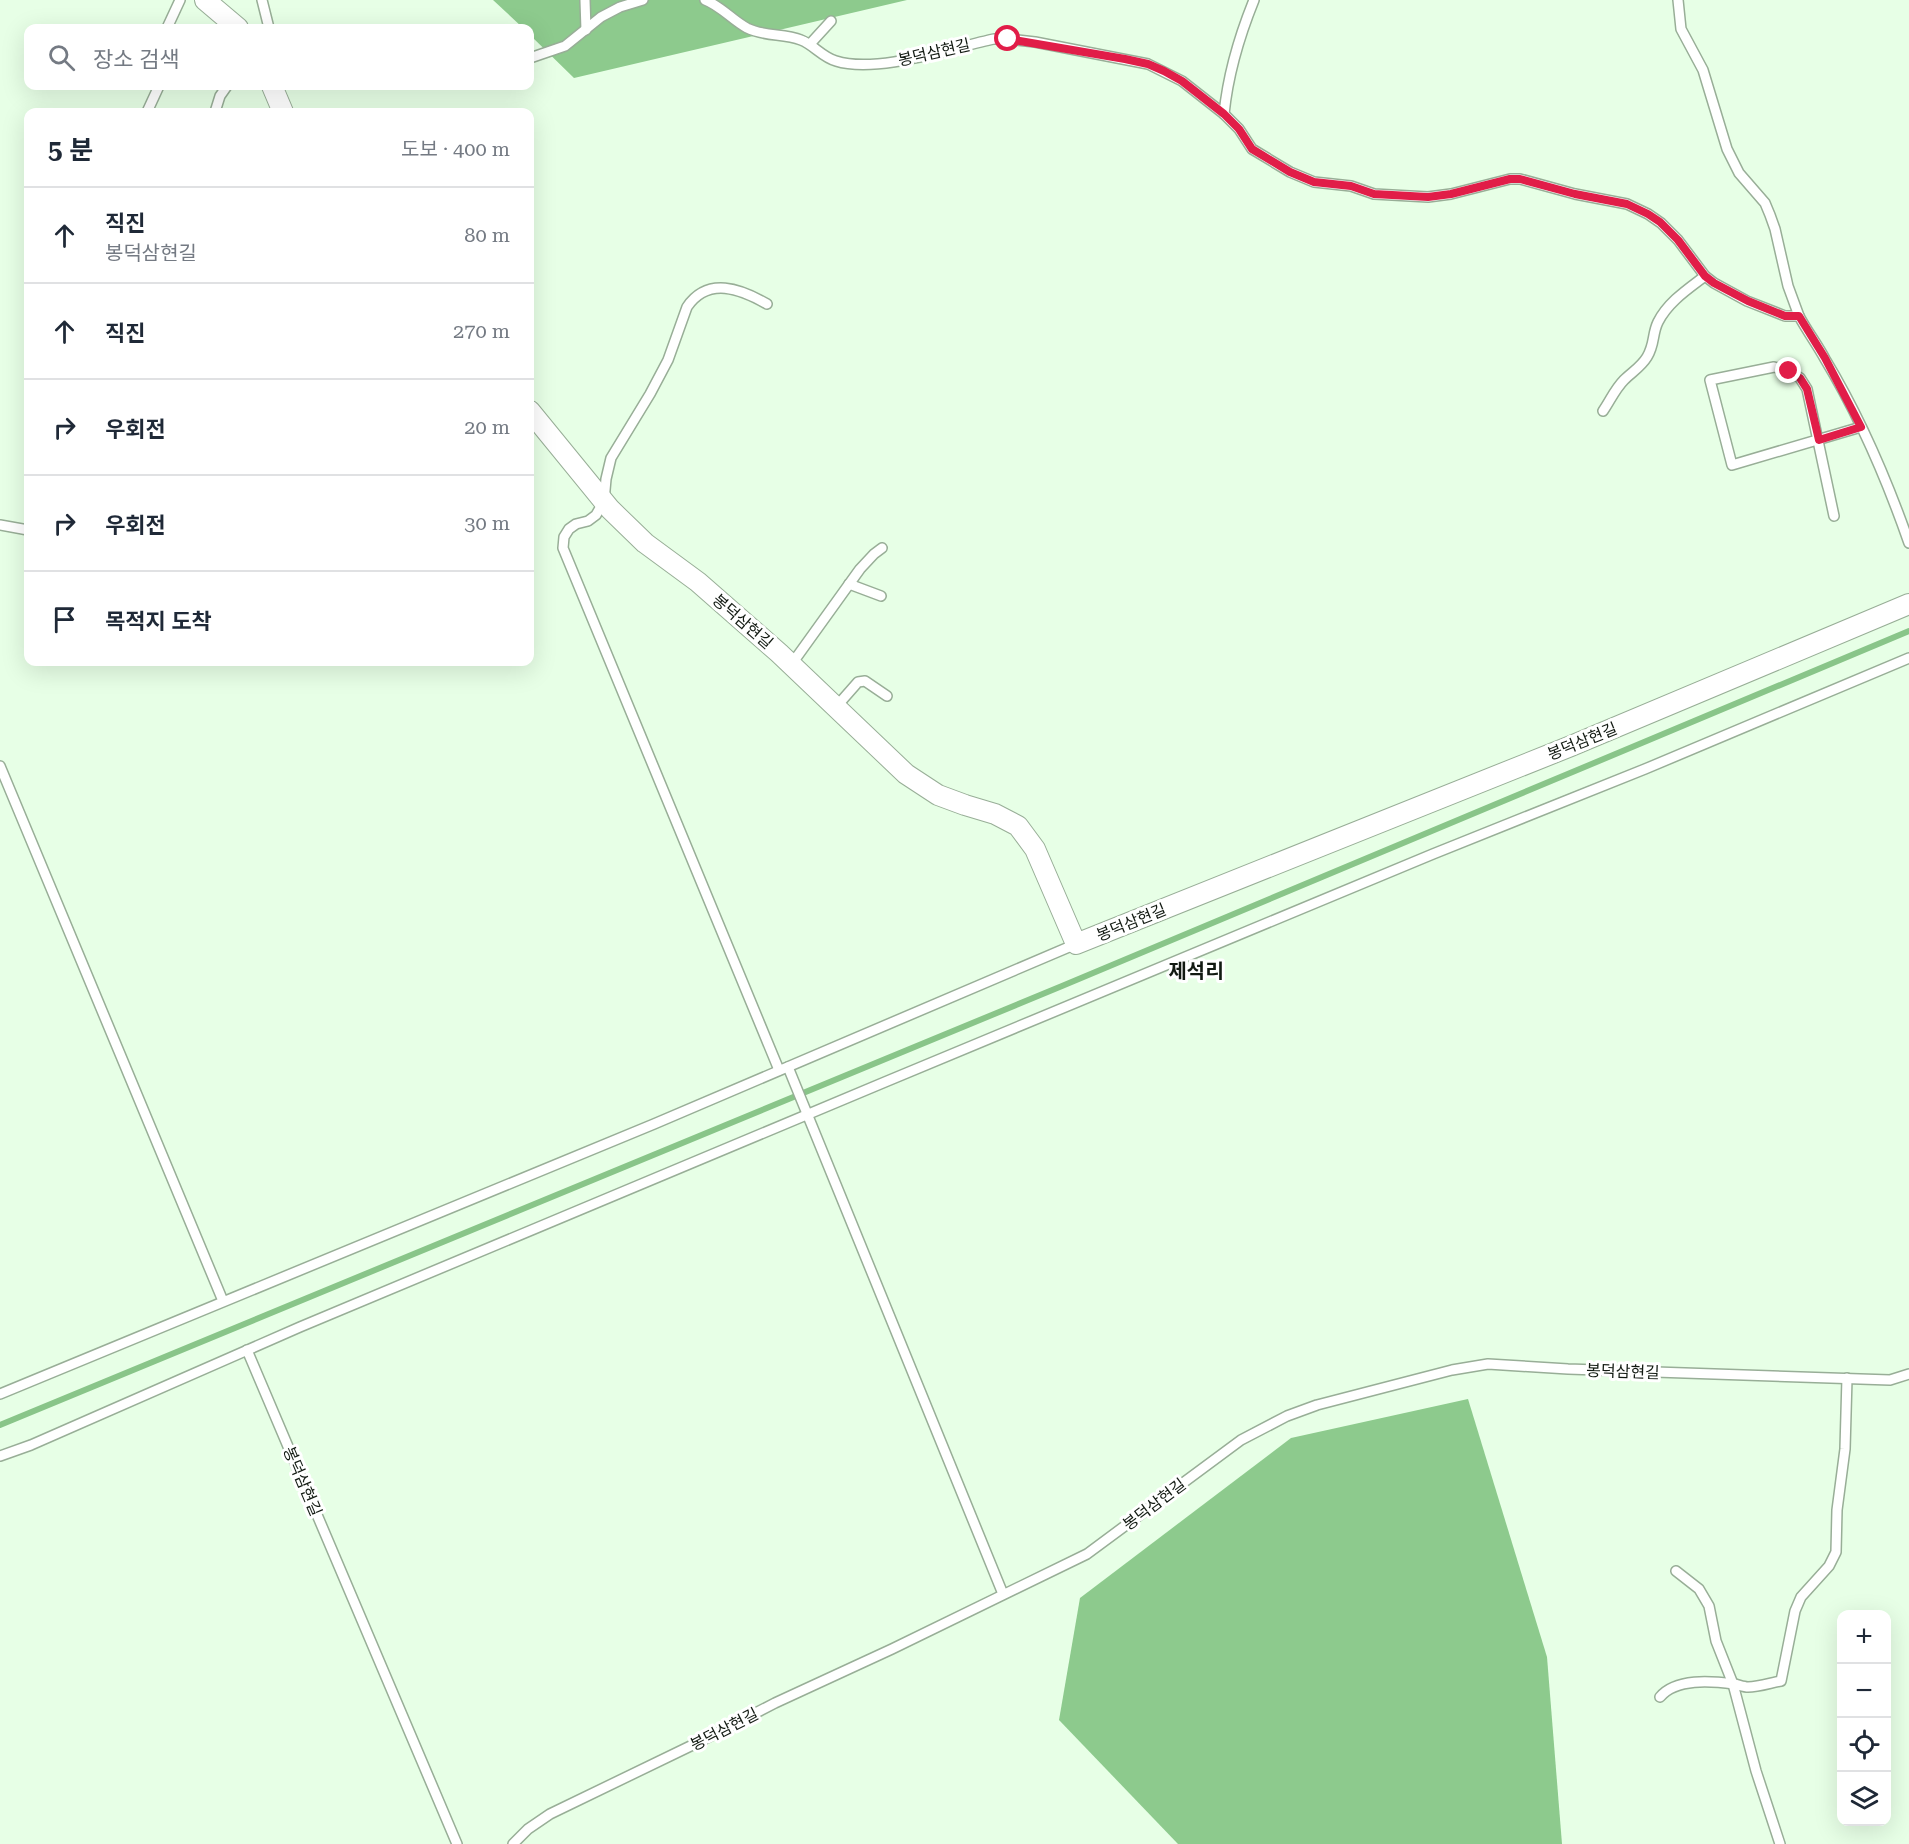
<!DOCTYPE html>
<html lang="ko">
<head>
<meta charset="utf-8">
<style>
  :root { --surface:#fff; --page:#f6f6f7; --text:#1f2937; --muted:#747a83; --line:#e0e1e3 }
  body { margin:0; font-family:"Roboto Serif","Noto Sans KR",serif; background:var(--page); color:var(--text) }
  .controls { position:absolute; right:18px; bottom:18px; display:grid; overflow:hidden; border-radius:12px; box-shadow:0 6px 24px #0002 }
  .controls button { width:54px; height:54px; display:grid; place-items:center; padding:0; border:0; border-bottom:2px solid var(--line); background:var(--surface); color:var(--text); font:30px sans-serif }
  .stop { position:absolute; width:18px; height:18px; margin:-14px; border:4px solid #e11d48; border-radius:50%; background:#fff }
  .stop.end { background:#e11d48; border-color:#fff; box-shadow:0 2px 6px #0008 }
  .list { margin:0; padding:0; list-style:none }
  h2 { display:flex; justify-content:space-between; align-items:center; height:78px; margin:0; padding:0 24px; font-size:26px }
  h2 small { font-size:20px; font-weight:400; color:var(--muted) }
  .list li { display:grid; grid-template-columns:39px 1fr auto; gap:18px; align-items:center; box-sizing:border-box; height:96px; padding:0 24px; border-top:2px solid var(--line) }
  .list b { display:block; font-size:22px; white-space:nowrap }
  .list p { margin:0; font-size:20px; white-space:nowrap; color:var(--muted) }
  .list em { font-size:20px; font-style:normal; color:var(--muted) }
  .icon { flex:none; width:33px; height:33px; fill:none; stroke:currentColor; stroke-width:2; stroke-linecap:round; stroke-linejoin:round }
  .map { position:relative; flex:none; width:1909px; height:1844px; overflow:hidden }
  .search { position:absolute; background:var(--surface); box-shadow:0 6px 24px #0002; left:24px; top:24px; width:510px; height:66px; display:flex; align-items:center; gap:15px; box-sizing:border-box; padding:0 21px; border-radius:12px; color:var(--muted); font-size:22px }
  .panel { position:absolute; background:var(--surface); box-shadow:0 6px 24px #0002; left:24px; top:108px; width:510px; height:558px; border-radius:12px }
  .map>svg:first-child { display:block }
  .forest { fill:#8dca8d }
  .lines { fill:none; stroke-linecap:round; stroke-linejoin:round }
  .stream { stroke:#89c589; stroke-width:6 }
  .lane-casing { stroke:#98ae97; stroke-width:12 }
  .street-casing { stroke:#98ae97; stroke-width:22 }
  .lane { stroke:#fff; stroke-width:9 }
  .street { stroke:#fff; stroke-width:20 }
  .route { stroke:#e11d48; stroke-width:8 }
  .labels { text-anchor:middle; stroke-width:6; stroke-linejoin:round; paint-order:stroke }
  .street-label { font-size:16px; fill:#121a12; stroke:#fff }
  .quarter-label { font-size:20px; font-weight:bold; fill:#121a12; stroke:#fff }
</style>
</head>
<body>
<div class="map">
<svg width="1909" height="1844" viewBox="0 0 1909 1844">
  <rect width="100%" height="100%" fill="#e7ffe6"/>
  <g class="forest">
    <polygon points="493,0 907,0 574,78 530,35 530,28 523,28"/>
    <polygon points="1468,1399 1547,1657 1562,1844 1178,1844 1059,1720 1080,1598 1291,1438"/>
  </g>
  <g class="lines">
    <polyline class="stream" points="0,1425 1062,986 1909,631"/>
    <defs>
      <g id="lane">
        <polyline points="262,0 269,28"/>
        <polyline points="585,0 586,30"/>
        <path d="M705,0C721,6 732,20 747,28C765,37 784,33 801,40C814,45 822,57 836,61C877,74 951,48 994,39H1008L1035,42L1148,64L1182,81L1224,114C1228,74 1239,37 1254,0"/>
        <polyline points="1678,0 1681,29 1703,70 1727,149 1739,173 1765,203 1770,215 1775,229 1788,286 1799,316"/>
        <polyline points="167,28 180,0"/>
        <polyline points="810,44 831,21"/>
        <polyline points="530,58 565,46 601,17 620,7 643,0"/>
        <polyline points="147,112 159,86"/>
        <polyline points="215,112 220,96 227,86"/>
        <path d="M1224,114L1239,129L1252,149L1290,172L1314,182L1351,186L1374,194L1428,197L1451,194L1510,179H1520L1575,194L1627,204L1648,214L1661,223L1678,240L1705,276L1714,283L1747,301L1785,316H1799C1807,331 1817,344 1825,359C1860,417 1887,480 1909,543"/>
        <path d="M767,304C741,289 708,276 687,307L668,360L650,394L611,458L606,479L604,501L596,515L588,521L576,524L569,529L564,537L563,548L779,1070"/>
        <path d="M1603,411C1610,401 1615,389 1624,380C1632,372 1641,367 1647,357C1655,344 1652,334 1658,322C1668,302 1688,289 1705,276"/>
        <polyline points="1834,516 1807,389 1800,378 1789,371 1774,367 1710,380 1732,465 1861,427"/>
        <polyline points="0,525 28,530"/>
        <polyline points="849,584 881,596"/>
        <polyline points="791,665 860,569 874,554 882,548"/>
        <polyline points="836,707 858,682 865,681 887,696"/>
        <polyline points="0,766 223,1301"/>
        <polyline points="788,1067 1003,1594"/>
        <polyline points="247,1350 457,1844"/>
        <polyline points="0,1394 654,1124 1076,944"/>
        <polyline points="0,1456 31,1445 300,1327 885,1082 1433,854 1645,769 1909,658"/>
        <polyline points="1676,1571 1699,1589 1709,1606 1716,1641 1733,1684 1756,1771 1780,1844"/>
        <path d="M1660,1697C1676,1678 1711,1681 1734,1684C1739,1685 1744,1687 1748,1687C1759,1687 1770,1683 1781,1681L1795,1611L1801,1597L1829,1566L1836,1552L1837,1510L1845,1449L1847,1378"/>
        <polyline points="513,1844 528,1829 550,1814 705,1739 775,1703 892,1649 1087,1554 1241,1440 1287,1416 1317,1405 1452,1370 1488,1364 1568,1369 1890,1380 1909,1374"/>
      </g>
      <g id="street">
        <polyline points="205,0 238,28"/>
        <polyline points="272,86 283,112"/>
        <polyline points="530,411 610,509 645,543 698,582 779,653 906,774 938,795 965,805 995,814 1018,826 1035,849 1076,944 1571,746 1909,604"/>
      </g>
    </defs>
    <use href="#lane" class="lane-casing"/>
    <use href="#street" class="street-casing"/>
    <use href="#lane" class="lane"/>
    <use href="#street" class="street"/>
  </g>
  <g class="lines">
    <polyline class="route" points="1008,39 1125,59 1148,64 1164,71 1182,81 1224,114 1239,129 1252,149 1290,172 1314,182 1351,186 1374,194 1428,197 1451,194 1510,179 1520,179 1575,194 1627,204 1648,214 1660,222 1678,240 1705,276 1714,283 1748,301 1785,316 1799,316 1825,358 1861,427 1819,440 1807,389 1800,378 1789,371"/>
  </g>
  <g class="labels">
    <g class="street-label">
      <text transform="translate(934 52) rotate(-13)" y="6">봉덕삼현길</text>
      <text transform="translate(743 621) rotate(41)" y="6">봉덕삼현길</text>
      <text transform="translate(1582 741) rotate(-22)" y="6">봉덕삼현길</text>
      <text transform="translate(1131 922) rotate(-22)" y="6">봉덕삼현길</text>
      <text transform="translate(1623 1371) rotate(2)" y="6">봉덕삼현길</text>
      <text transform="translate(303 1481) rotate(67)" y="6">봉덕삼현길</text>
      <text transform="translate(1154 1504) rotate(-37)" y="6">봉덕삼현길</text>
      <text transform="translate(724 1729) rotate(-27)" y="6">봉덕삼현길</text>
    </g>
    <g class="quarter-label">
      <text x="1196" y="978">제석리</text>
    </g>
  </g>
</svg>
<div class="controls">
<button>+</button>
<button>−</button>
<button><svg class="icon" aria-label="locate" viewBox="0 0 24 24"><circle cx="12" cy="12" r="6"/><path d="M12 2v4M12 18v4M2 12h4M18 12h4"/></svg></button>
<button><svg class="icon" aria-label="layers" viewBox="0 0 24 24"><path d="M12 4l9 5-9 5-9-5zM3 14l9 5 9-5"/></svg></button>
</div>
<div class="stop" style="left:1008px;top:39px"></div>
<div class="stop end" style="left:1789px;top:371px"></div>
<div class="search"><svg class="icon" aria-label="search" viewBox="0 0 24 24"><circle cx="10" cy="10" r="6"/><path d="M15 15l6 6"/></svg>장소 검색</div>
<section class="panel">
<h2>5 분<small>도보 · 400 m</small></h2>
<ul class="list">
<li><svg class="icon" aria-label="ahead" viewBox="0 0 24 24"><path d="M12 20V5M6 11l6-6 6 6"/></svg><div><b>직진</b><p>봉덕삼현길</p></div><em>80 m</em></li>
<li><svg class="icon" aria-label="ahead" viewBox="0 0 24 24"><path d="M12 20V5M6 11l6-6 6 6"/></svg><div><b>직진</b></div><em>270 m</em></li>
<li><svg class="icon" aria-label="right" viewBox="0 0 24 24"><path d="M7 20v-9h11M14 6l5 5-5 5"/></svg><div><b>우회전</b></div><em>20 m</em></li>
<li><svg class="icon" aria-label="right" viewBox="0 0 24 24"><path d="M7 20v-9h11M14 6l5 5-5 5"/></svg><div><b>우회전</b></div><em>30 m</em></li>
<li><svg class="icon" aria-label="arrive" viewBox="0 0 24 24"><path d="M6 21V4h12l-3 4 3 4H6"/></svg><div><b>목적지 도착</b></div></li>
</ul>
</section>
</div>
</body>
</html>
